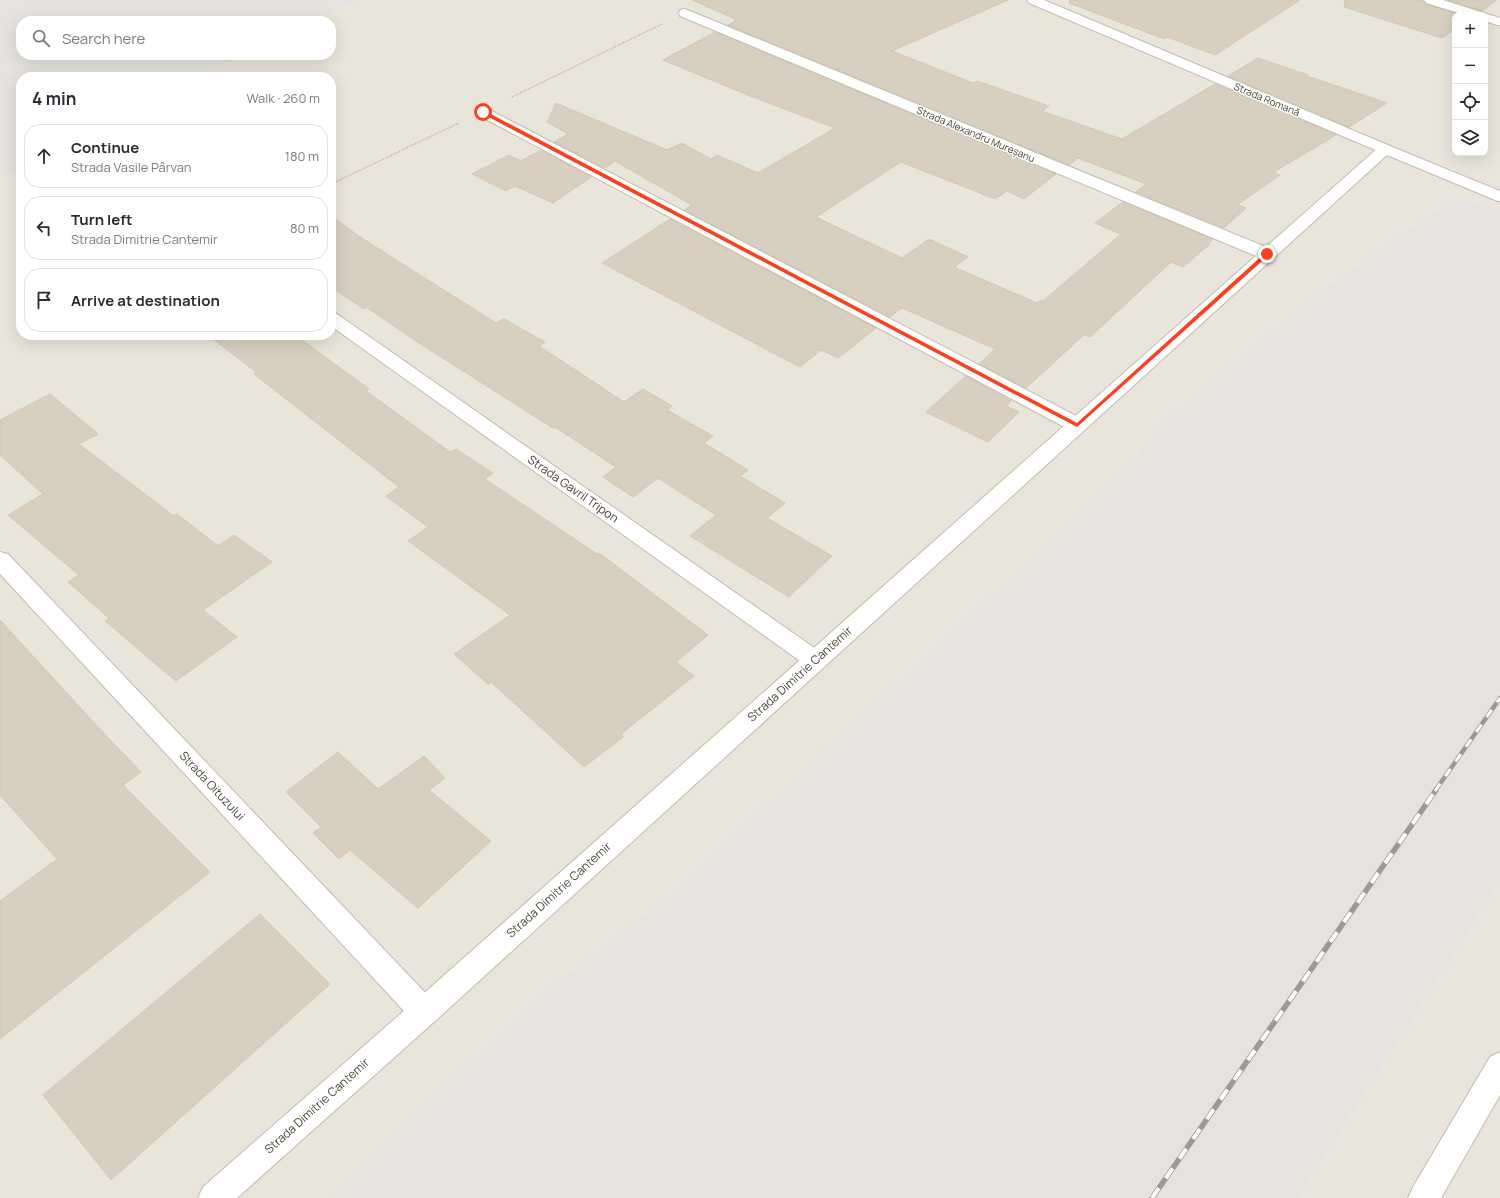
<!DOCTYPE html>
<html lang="en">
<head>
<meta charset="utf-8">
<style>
  :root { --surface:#fff; --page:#f2f2f3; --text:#2b2b33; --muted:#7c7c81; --line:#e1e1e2 }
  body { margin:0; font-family:Manrope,sans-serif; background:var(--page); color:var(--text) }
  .controls { position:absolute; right:12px; top:12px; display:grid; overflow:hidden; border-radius:8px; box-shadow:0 4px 16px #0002 }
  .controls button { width:36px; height:36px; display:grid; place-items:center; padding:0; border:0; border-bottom:1px solid var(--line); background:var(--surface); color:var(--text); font:20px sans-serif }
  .stop { position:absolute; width:12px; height:12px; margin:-9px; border:3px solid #fc3f1d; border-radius:50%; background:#fff }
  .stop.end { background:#fc3f1d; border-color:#fff; box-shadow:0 1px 4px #0008 }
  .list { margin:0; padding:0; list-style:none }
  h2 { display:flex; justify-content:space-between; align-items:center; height:52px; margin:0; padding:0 16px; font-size:17px }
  h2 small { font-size:13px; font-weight:400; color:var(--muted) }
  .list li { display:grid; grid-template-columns:26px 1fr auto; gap:12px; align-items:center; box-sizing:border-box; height:64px; margin:0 8px 8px; padding:0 8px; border:1px solid var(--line); border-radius:16px }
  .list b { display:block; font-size:15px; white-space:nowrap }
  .list p { margin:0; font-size:13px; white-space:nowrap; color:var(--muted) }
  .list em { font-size:13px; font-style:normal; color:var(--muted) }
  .icon { flex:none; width:22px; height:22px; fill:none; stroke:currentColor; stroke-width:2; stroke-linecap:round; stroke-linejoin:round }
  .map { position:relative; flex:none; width:1500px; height:1198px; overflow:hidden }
  .search { position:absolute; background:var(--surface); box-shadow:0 4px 16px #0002; left:16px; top:16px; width:320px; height:44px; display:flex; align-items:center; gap:10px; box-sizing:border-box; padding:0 14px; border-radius:16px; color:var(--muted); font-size:15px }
  .panel { position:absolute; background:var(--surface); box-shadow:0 4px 16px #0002; left:16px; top:72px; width:320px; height:268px; border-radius:16px }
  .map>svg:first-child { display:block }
  .residential { fill:#eae5da; fill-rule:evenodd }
  .industrial { fill:#e6e2dd }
  .building { fill:#d8cfc1; stroke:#d3c7b4 }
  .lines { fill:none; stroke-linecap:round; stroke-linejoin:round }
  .minor-casing { stroke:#c2bbae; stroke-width:2 }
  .tertiary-casing { stroke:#c2bbae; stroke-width:2 }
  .path { stroke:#c4b79f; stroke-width:1.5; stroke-dasharray:1.5 1.5; stroke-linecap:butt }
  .minor { fill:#fff; fill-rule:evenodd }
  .tertiary { fill:#fff; fill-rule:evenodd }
  .rail-far1-casing { stroke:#9a9a9a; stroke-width:4.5 }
  .rail-casing { stroke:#9a9a9a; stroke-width:5.5 }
  .rail-far1 { stroke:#fff; stroke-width:3; stroke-dasharray:9; stroke-linecap:butt }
  .rail { stroke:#fff; stroke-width:4; stroke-dasharray:12; stroke-linecap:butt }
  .route { fill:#fc3f1d }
  .labels { text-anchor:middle; stroke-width:3; stroke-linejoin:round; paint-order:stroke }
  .far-street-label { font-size:10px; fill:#4b4439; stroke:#fff }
  .street-label { font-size:12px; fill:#4b4439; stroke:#fff }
</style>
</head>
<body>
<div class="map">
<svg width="1500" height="1198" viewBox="0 0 1500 1198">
  <rect width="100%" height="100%" fill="#f6f3ec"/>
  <g class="residential">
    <path d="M360,0H1500V208L1470,202H1448L1319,293L1171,416L1092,505L866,712L682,886L541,995L327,1198H0V178L21,167V335H331V77H197L244,55H331V21H315ZM1455,15H1485V153H1455Z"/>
    <polygon points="1500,882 1500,1198 1298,1198"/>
  </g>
  <g class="industrial">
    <polygon points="0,0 360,0 315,21 21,21 21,55 244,55 197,77 21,77 21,167 0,178"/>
    <polygon points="1448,202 1470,202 1500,208 1500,882 1298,1198 327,1198 541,995 682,886 866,712 1092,505 1171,416 1319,293"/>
  </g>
  <g class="building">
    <polygon points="692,0 1008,0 892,51 973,83 977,81 1049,106 1042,111 1122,139 1215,84 1336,135 1274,172 1280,175 1237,205 1246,208 1224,228 1136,192 1146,184 1078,158 1069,165 728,25 737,20"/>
    <polygon points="1070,0 1300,0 1215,55 1167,37 1164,39 1069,3"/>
    <polygon points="1345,0 1423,0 1426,4 1460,15 1455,15 1455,29 1442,38 1344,7"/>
    <polygon points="1448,0 1497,0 1482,11"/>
    <polygon points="715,32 1056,174 1024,199 1007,191 995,199 901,162 816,217 902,258 929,239 968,257 954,267 1037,303 1041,300 1043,301 1121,234 1095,223 1123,202 1213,239 1208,244 1210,244 1183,267 1171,262 1090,337 1084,335 1026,388 979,364 995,349 902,308 890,317 684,210 692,205 615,161 605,168 554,142 568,134 547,122 556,103 667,150 682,143 711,159 717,155 758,173 835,128 750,96 663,60"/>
    <polygon points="1258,58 1308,75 1307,76 1387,103 1349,127 1228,76"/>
    <polygon points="541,150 591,177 553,203 515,186 506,191 472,174 509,155 521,161"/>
    <polygon points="331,216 363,239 496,323 504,319 545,342 539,346 624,402 643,389 672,406 667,410 713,436 704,443 748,470 740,476 785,503 767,518 832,556 789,597 690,536 716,515 658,478 633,497 603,477 616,467 555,427 553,428 419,343 366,307 364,309 331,287"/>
    <polygon points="670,219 876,328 838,358 821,350 800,367 602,263"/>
    <polygon points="208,335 295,335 369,389 366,391 450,452 456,449 493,473 485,479 597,554 599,553 708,635 676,662 694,676 621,734 623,737 584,767 491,682 488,684 454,654 510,615 408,541 428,527 386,496 399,487 254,374 256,372"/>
    <polygon points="966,376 1011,401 1006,406 1019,412 988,442 926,412"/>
    <polygon points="50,394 98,434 79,444 174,516 177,514 218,546 234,535 272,562 203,610 237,637 176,681 105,621 109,618 68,582 79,575 8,515 43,494 0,455 0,420"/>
    <polygon points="0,620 96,725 141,772 123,785 210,872 0,1039 0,901 57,859 0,795"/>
    <polygon points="338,752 378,789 424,756 445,778 429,790 491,841 418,908 350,850 339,859 313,833 321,827 286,792"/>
    <polygon points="260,914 330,984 111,1180 43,1095"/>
  </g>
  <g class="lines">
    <defs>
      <g id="minor">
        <polygon points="1027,0 1044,0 1390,146 1393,149 1390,152 1385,154 1380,152 1029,3"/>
        <polygon points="1424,0 1443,0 1500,18 1500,26 1485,21 1485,15 1465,15 1426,3"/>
        <polygon points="685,9 1273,250 1275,254 1273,258 1267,259 1261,258 680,16 679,13 680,10"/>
        <polygon points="483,108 488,109 1084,420 1087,425 1084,430 1077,431 1070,430 478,115 476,112 478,109"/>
        <polygon points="331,313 337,314 823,654 826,660 823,666 815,669 807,666 331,326"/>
        <polygon points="0,552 8,554 434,1002 438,1012 434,1022 424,1026 414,1022 0,574"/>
      </g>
      <g id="tertiary">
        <polygon points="1385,144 1500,191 1500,202 1387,155 434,1022 237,1198 198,1198 203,1187 414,1002 1380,146"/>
        <polygon points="1500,1052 1500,1095 1441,1198 1408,1198 1413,1187 1490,1057"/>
      </g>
    </defs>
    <use href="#minor" class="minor-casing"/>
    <use href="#tertiary" class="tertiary-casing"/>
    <g class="path">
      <polyline points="512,97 662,24"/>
      <polyline points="331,184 459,123"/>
    </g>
    <use href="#minor" class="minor"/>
    <use href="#tertiary" class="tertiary"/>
    <defs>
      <polyline id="rail-far1" points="1435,791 1500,698"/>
      <polyline id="rail" points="1152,1198 1436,790"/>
    </defs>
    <use href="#rail-far1" class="rail-far1-casing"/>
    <use href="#rail" class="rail-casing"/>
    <use href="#rail-far1" class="rail-far1"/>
    <use href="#rail" class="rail"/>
  </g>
  <polygon class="route" points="481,111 485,111 1077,423 1265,253 1270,254 1077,427 481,113"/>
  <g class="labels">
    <g class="far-street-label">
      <text transform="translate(1267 99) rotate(23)" y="4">Strada Romană</text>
      <text transform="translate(976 134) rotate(23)" y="4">Strada Alexandru Mureșanu</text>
    </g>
    <g class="street-label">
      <text transform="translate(573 489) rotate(35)" y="4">Strada Gavril Tripon</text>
      <text transform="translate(800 674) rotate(-42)" y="4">Strada Dimitrie Cantemir</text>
      <text transform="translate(212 786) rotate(47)" y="4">Strada Oituzului</text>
      <text transform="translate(559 890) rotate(-42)" y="4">Strada Dimitrie Cantemir</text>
      <text transform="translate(317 1106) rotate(-42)" y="4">Strada Dimitrie Cantemir</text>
    </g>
  </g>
</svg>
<div class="controls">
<button>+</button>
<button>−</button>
<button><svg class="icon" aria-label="locate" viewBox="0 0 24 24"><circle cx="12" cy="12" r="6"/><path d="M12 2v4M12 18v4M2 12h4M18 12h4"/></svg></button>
<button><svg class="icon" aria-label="layers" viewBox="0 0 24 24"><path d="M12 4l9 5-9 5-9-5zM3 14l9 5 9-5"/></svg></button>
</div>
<div class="stop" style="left:483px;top:112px"></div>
<div class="stop end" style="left:1267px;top:254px"></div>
<div class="search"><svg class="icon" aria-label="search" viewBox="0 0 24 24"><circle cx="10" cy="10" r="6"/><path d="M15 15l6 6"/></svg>Search here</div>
<section class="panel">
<h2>4 min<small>Walk · 260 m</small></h2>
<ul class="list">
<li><svg class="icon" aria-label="ahead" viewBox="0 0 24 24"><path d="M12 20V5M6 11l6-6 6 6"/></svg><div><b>Continue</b><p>Strada Vasile Pârvan</p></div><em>180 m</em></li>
<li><svg class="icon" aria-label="left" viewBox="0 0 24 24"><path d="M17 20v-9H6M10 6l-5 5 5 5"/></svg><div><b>Turn left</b><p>Strada Dimitrie Cantemir</p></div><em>80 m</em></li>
<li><svg class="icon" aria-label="arrive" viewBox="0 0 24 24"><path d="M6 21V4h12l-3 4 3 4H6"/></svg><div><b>Arrive at destination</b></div></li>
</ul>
</section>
</div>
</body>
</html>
